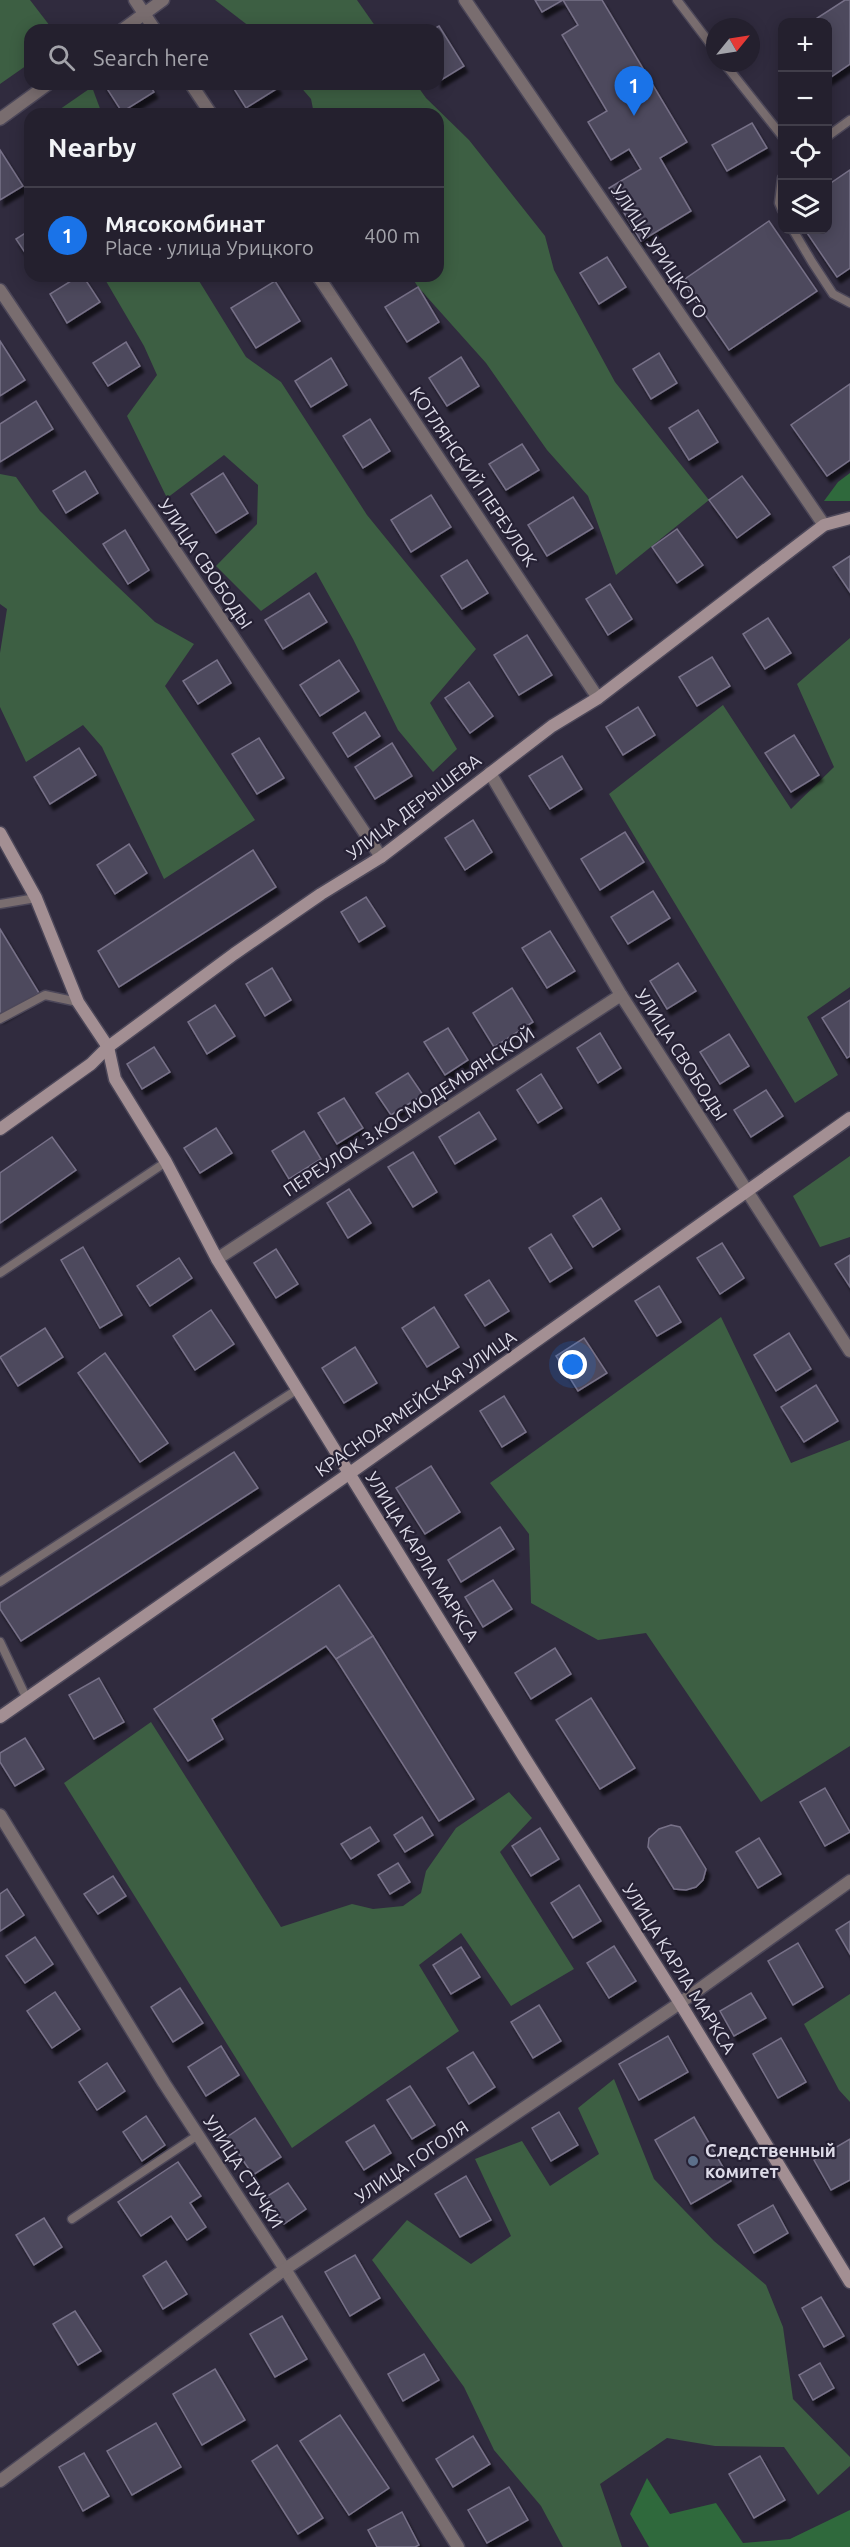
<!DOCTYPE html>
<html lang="en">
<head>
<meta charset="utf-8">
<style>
  :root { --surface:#24202e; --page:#2c2836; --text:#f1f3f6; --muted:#a3a3aa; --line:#413e4a; --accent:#1a73e8 }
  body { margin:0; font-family:Ubuntu,sans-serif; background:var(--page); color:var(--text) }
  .controls { position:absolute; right:18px; top:18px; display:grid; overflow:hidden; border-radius:12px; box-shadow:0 3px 15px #0003 }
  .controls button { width:54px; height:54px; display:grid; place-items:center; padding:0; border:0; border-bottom:2px solid var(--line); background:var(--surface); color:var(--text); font:30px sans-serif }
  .compass { position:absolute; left:706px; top:18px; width:54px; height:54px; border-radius:50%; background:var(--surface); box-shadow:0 3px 15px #0003; rotate:60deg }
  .you { position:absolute; left:573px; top:1365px; width:21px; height:21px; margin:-15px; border:4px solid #fff; border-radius:50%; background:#1a73e8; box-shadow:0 0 0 9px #1a73e833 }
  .badge { display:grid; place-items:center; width:39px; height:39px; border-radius:50%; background:var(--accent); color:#fff; font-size:20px; font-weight:700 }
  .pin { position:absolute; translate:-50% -50px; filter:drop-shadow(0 2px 3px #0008) }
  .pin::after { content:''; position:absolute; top:32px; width:21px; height:18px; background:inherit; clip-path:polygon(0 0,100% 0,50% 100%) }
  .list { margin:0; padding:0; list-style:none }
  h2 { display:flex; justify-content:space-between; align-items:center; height:78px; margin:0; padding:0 24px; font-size:26px }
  h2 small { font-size:20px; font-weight:400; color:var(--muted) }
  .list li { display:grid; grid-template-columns:39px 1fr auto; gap:18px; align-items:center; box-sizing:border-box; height:96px; padding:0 24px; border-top:2px solid var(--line) }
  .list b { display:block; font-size:22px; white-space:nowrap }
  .list p { margin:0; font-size:20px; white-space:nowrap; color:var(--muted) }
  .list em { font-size:20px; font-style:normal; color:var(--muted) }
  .icon { flex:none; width:33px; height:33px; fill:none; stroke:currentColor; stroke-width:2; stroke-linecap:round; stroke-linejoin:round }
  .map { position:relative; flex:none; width:850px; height:2547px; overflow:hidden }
  .search { position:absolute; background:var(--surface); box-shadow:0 3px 15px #0003; left:24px; top:24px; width:420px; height:66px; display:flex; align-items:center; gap:15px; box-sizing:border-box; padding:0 21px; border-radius:18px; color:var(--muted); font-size:22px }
  .panel { position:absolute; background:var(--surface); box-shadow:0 3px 15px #0003; left:24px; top:108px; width:420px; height:174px; border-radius:18px }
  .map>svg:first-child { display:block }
  .green { fill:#3d5f43 }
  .forest { fill:#2f693c }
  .building { fill:#4d485d; stroke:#777188; stroke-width:1.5; filter:url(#shadow) }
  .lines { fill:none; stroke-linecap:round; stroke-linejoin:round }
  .lane-casing { stroke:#4c4759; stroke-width:11 }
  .street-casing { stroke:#4c4759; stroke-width:15 }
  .secondary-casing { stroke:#4c4759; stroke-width:15 }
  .lane { stroke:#796d6f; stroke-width:8 }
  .street { stroke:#796d6f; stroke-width:12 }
  .secondary { stroke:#a38f93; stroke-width:12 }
  .service-dot { fill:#5c6f8a; stroke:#262134; stroke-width:2 }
  .labels { text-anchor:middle; stroke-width:4.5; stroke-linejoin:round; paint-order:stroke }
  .street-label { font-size:18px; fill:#dddbe8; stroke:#262134 }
  .poi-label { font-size:18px; font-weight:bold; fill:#dddbe8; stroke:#262134; text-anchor:start }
</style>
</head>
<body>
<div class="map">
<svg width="850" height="2547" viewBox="0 0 850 2547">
  <defs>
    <filter id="shadow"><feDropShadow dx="3.5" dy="6" stdDeviation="1.5" flood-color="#0009"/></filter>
  </defs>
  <rect width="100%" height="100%" fill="#302b3e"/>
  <g class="green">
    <polygon points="0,0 30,0 53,30 30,30 30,63 0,84"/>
    <polygon points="215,0 357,0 378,30 254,30"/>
    <polygon points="298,84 416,84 426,98 469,140 545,236 554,270 615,382 709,500 616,575 588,496 547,450 486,363 418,287 411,276 438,276 438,114 314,114 311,99"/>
    <polygon points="92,87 102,114 53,114"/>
    <polygon points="103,276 196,276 246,357 281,382 367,515 476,649 430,703 457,749 433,772 398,730 353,639 316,572 261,611 216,566 257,524 258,485 224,455 167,498 127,416 157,375 144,346"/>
    <polygon points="0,474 16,477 40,511 99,569 155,622 194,644 165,686 255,820 164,879 102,747 83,725 26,762 0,707 0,653 7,609 0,604"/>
    <polygon points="850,638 850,987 807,1017 838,1075 795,1103 609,794 723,705 791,809 834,767 797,684"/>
    <polygon points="850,1156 850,1237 820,1247 793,1196"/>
    <polygon points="721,1317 791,1463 850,1440 850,1746 761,1802 646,1633 598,1640 531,1603 529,1534 490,1483"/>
    <polygon points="151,1722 281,1927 352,1904 373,1909 403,1906 421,1893 426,1871 456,1828 509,1792 532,1818 500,1852 574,1969 511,2006 461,1933 419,1965 459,2031 292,2148 64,1783"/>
    <polygon points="850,1994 850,2102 839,2090 804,2024"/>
    <polygon points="614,2079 654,2179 714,2241 766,2285 783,2327 793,2399 850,2457 850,2466 818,2495 784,2447 715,2446 667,2438 600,2484 622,2547 563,2547 541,2506 494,2450 464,2387 372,2260 407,2220 471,2264 511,2236 475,2159 522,2141 550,2186 599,2154 578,2108"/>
  </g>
  <g class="forest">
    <polygon points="850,473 850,501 824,501 838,482"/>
    <polygon points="647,2478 670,2514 716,2503 743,2543 790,2539 850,2510 850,2547 649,2547 630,2514"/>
  </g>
  <g class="building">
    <polygon points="535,0 563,0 542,12"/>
    <polygon points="563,0 602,0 687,142 660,158 691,211 641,241 609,188 641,169 629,149 611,160 588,122 607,111 562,35 578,25"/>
    <polygon points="845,0 850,0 850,64 828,79 828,22 811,22"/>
    <polygon points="439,26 464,66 438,82 438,30 432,30"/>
    <polygon points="104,84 149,84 154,92 122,112"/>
    <polygon points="231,84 275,84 278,88 246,108"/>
    <polygon points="752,123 767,148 727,171 712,145"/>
    <polygon points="0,150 23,186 0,200"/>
    <polygon points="850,170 850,268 837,277 805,230 828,230 828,185"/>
    <polygon points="769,221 817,291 729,350 682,281"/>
    <polygon points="30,230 30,260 16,239"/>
    <polygon points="607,257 626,287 599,304 580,273"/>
    <polygon points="79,276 83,276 100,302 67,323 50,294"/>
    <polygon points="275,281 300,321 256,348 231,308"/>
    <polygon points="418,287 439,322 407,342 385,307"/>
    <polygon points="0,341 25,380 0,396"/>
    <polygon points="126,342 140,366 108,386 93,363"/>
    <polygon points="659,353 677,383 651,399 633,369"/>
    <polygon points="461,357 479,386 447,406 429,378"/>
    <polygon points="331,358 347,385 311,407 295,381"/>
    <polygon points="850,384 850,460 827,476 791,425"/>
    <polygon points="36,401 53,429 0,462 0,424"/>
    <polygon points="698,410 718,442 689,460 669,428"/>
    <polygon points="370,419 390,451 363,468 343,436"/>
    <polygon points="522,444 539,470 506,490 489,464"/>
    <polygon points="85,471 98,493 66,513 53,491"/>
    <polygon points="223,473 248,513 216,533 191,494"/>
    <polygon points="742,476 770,514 737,538 709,500"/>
    <polygon points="431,495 451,527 411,552 391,520"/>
    <polygon points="573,497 593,528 547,556 528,525"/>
    <polygon points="677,529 703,565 677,583 652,547"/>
    <polygon points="125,530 149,570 128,584 103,544"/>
    <polygon points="850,556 850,592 833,567"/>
    <polygon points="467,560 488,593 462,609 441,576"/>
    <polygon points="610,584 632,619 608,635 586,599"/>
    <polygon points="309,593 327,622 283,649 265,620"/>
    <polygon points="768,618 791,653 765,669 743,634"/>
    <polygon points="527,635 552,675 519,695 494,655"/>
    <polygon points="712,657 730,686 697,706 679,677"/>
    <polygon points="217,660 231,683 198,704 183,681"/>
    <polygon points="339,660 359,691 320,716 300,685"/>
    <polygon points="469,682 493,716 470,733 445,698"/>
    <polygon points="638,707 655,735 623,755 606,727"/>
    <polygon points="365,712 380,736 348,757 333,733"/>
    <polygon points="794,735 819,775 791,792 765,753"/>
    <polygon points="259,738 284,778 257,794 232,754"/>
    <polygon points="392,743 412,776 375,799 355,767"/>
    <polygon points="79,748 96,775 50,804 34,777"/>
    <polygon points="562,756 582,789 550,809 529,776"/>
    <polygon points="473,820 492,852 465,870 445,838"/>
    <polygon points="625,832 644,862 600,890 581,859"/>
    <polygon points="129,844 147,873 115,894 97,865"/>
    <polygon points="253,850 276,887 119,987 98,951"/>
    <polygon points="653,891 670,918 628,944 611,917"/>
    <polygon points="366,897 385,926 359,942 341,912"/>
    <polygon points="0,929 39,993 0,1017"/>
    <polygon points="550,931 575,971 547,988 522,948"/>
    <polygon points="678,963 696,991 667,1009 650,981"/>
    <polygon points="272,968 291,1000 265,1016 246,984"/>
    <polygon points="512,988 533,1022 494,1047 473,1013"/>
    <polygon points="850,1000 850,1056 847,1058 822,1018"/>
    <polygon points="215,1005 235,1036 207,1054 188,1022"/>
    <polygon points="448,1028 468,1060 445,1075 424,1042"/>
    <polygon points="600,1033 621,1068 598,1083 577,1048"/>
    <polygon points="729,1034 749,1066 720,1084 700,1052"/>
    <polygon points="154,1047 170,1072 142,1089 127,1064"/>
    <polygon points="408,1073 423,1095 391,1115 376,1093"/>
    <polygon points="541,1074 562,1108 538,1123 517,1090"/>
    <polygon points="766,1090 783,1116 751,1137 734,1110"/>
    <polygon points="344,1098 363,1128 337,1144 318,1113"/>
    <polygon points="479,1112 496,1139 455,1164 439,1137"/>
    <polygon points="216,1128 232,1153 200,1173 184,1148"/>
    <polygon points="304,1131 321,1159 289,1179 272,1151"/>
    <polygon points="52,1137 76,1170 0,1223 0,1173"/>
    <polygon points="413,1152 437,1192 413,1207 388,1167"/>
    <polygon points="349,1189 371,1223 348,1238 327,1203"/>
    <polygon points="601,1198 620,1229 593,1247 573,1216"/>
    <polygon points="551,1234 572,1268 550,1282 529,1248"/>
    <polygon points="722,1243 744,1278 720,1294 697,1258"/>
    <polygon points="83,1247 122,1315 100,1328 61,1260"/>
    <polygon points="276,1249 298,1284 276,1298 254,1263"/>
    <polygon points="850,1255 850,1287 835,1264"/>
    <polygon points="179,1258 192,1278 150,1306 137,1286"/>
    <polygon points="489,1280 509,1311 485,1326 465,1295"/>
    <polygon points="659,1286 681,1322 657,1336 635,1301"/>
    <polygon points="434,1307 459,1347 427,1367 402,1328"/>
    <polygon points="211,1310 234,1344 195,1370 173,1336"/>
    <polygon points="45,1328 63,1357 18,1386 0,1357"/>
    <polygon points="789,1333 811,1369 776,1391 754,1355"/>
    <polygon points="584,1338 607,1373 578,1391 556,1356"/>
    <polygon points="355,1347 377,1383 344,1403 322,1368"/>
    <polygon points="105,1353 168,1443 140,1462 78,1373"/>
    <polygon points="816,1385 838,1421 804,1442 781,1407"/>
    <polygon points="504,1396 526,1432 502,1447 480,1411"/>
    <polygon points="234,1452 258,1488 21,1641 0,1609 0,1603"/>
    <polygon points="431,1466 460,1512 425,1534 396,1488"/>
    <polygon points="500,1527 514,1549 461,1582 448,1560"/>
    <polygon points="493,1580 512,1609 483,1627 465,1597"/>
    <polygon points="339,1585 373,1636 336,1659 326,1646 212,1719 223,1739 188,1761 154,1709"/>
    <polygon points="373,1636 474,1799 439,1821 336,1659"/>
    <polygon points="555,1648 571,1674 531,1699 515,1673"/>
    <polygon points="99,1678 124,1722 94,1739 69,1695"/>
    <polygon points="591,1698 635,1768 600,1789 556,1720"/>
    <polygon points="25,1738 44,1769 15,1786 0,1762 0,1753"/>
    <polygon points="825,1788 850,1832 825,1846 800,1802"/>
    <polygon points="422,1817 433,1835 405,1852 394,1835"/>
    <polygon points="671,1825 680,1827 706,1869 703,1880 696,1887 686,1890 674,1889 648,1847 649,1838 659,1829"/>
    <polygon points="370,1827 379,1841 351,1859 341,1844"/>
    <polygon points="540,1828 559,1859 531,1876 512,1846"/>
    <polygon points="759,1838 781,1874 758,1888 736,1852"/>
    <polygon points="398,1863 410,1882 390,1894 378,1875"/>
    <polygon points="113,1876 126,1896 98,1914 84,1894"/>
    <polygon points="579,1885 601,1921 573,1938 551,1903"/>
    <polygon points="7,1889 24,1915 0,1931 0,1894"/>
    <polygon points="850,1921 850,1954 836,1930"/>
    <polygon points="35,1937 53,1964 25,1983 6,1956"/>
    <polygon points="798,1943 823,1987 793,2005 768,1961"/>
    <polygon points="614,1946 636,1981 609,1998 587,1963"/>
    <polygon points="461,1947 480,1977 451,1994 433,1965"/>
    <polygon points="180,1988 203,2023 173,2042 151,2007"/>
    <polygon points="55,1992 80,2029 52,2048 27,2011"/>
    <polygon points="751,1993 766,2018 734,2036 720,2011"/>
    <polygon points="539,2005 561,2041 533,2058 511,2022"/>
    <polygon points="668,2036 688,2072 639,2100 619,2064"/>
    <polygon points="781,2038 806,2082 778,2098 753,2054"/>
    <polygon points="221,2046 239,2075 206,2096 188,2067"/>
    <polygon points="473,2052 495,2087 469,2104 447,2068"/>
    <polygon points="107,2063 125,2091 97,2110 79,2082"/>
    <polygon points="410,2086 435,2125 412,2139 387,2100"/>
    <polygon points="559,2112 578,2145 551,2161 532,2128"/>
    <polygon points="146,2116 165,2145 142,2161 123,2132"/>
    <polygon points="694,2117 731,2181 691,2204 655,2140"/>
    <polygon points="255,2118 281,2157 253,2175 227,2137"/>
    <polygon points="374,2125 391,2153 364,2170 346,2142"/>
    <polygon points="850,2139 850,2180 831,2190 814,2160"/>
    <polygon points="178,2162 201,2196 190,2203 206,2227 187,2240 171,2216 141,2236 118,2202"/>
    <polygon points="466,2176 491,2220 460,2237 435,2194"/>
    <polygon points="288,2183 306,2209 284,2224 266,2197"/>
    <polygon points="773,2205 788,2233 754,2253 738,2225"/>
    <polygon points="44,2218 62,2247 34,2265 16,2235"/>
    <polygon points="355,2255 380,2298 350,2316 325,2272"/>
    <polygon points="166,2261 187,2294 163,2309 143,2276"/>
    <polygon points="821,2297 844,2336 824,2347 802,2308"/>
    <polygon points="75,2311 101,2351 78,2365 53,2324"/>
    <polygon points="282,2316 307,2359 275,2377 250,2334"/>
    <polygon points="424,2354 439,2380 403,2401 388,2374"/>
    <polygon points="820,2363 834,2388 813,2400 799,2375"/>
    <polygon points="215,2369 245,2420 202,2445 173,2394"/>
    <polygon points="340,2415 389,2488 349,2515 300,2441"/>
    <polygon points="156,2423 181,2467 132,2495 107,2451"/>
    <polygon points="473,2436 490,2464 453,2487 436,2459"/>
    <polygon points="277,2445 323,2518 298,2534 252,2461"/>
    <polygon points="84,2453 109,2496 83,2511 59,2467"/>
    <polygon points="760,2456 785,2500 754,2518 729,2474"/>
    <polygon points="509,2487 528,2520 487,2543 468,2510"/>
    <polygon points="402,2512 419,2545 415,2547 377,2547 368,2530"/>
  </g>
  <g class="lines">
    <defs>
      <g id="lane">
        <polyline points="677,0 715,50"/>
        <polyline points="724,63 782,136"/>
        <polyline points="828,136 850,120"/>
        <polyline points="782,178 779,203 782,210"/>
        <polyline points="793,230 812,262 833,294 850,303"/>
        <polyline points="0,904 36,898"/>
        <polyline points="0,1019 45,995 78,1002"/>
        <polyline points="0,1273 166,1162"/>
        <polyline points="0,1582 298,1389"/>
        <polyline points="0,1642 27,1699"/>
        <polyline points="72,2219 198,2135"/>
      </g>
      <g id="street">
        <polyline points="135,0 155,30"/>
        <polyline points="465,0 824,525"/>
        <polyline points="122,30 163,0"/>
        <polyline points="191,84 211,114"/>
        <polyline points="0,119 48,84"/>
        <polyline points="318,276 598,698"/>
        <polyline points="0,290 381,857"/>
        <polyline points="490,773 621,995 850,1351"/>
        <polyline points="217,1259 621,995"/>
        <polyline points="0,1815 164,2083 285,2269 458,2547"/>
        <polyline points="0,2481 285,2269 680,2003 850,1881"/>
      </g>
      <g id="secondary">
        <polyline points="0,833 36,898 78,1002 108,1047 115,1079 166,1162 217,1259 524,1757 680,2003 850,2282"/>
        <polyline points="0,1129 91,1064 108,1047 234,954 321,894 381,857 552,726 598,698 824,525 850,518"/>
        <polyline points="0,1717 350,1473 850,1118"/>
      </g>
    </defs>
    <use href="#lane" class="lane-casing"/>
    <use href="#street" class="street-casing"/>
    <use href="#secondary" class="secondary-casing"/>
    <use href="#lane" class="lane"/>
    <use href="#street" class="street"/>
    <use href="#secondary" class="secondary"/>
  </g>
  <circle class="service-dot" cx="693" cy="2161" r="6"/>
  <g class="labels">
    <g class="street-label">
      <text transform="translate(659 252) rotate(56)" y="6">УЛИЦА УРИЦКОГО</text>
      <text transform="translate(473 477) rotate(56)" y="6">КОТЛЯНСКИЙ ПЕРЕУЛОК</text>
      <text transform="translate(205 564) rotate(56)" y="6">УЛИЦА СВОБОДЫ</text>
      <text transform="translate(414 807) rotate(-37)" y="6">УЛИЦА ДЕРЫШЕВА</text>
      <text transform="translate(681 1055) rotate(57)" y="6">УЛИЦА СВОБОДЫ</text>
      <text transform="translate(409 1112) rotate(-33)" y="6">ПЕРЕУЛОК З.КОСМОДЕМЬЯНСКОЙ</text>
      <text transform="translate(416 1404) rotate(-35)" y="6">КРАСНОАРМЕЙСКАЯ УЛИЦА</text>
      <text transform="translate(422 1557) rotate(58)" y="6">УЛИЦА КАРЛА МАРКСА</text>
      <text transform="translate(679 1969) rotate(58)" y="6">УЛИЦА КАРЛА МАРКСА</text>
      <text transform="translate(412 2162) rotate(-34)" y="6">УЛИЦА ГОГОЛЯ</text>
      <text transform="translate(243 2172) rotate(57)" y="6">УЛИЦА СТУЧКИ</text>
    </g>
    <g class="poi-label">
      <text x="705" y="2157">Следственный<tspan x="705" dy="21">комитет</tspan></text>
    </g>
  </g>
</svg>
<div class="controls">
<button>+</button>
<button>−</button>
<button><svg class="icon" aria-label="locate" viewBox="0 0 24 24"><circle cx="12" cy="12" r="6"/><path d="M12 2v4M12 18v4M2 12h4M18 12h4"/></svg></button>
<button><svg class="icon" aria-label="layers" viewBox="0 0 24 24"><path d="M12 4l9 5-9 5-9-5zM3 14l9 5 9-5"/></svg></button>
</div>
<svg class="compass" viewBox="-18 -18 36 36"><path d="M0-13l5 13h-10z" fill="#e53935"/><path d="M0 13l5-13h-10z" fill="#a3a3aa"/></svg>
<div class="you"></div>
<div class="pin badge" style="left:634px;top:116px">1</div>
<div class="search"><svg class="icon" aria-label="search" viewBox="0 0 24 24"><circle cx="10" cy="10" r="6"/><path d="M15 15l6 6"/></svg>Search here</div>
<section class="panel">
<h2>Nearby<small></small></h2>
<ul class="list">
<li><span class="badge">1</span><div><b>Мясокомбинат</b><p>Place · улица Урицкого</p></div><em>400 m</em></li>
</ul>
</section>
</div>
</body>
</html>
